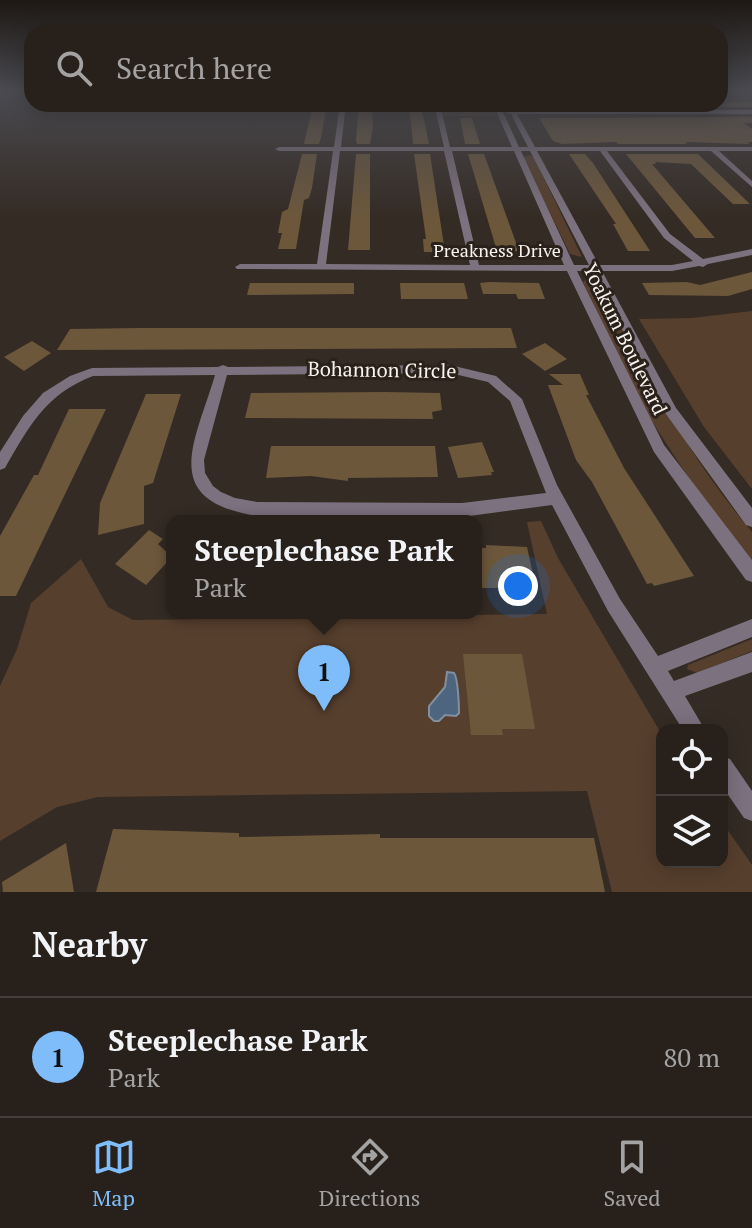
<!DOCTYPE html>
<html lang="en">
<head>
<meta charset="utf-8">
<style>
  :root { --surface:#27201b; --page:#332d28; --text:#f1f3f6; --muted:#a4a3a3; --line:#433e3a; --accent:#7ebdf9 }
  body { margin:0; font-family:"PT Serif",serif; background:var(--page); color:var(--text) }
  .controls { position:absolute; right:24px; bottom:24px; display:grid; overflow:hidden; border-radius:16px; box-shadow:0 4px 20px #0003 }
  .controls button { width:72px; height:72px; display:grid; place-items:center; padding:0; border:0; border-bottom:2px solid var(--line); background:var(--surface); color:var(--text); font:40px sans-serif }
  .you { position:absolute; left:518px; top:586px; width:28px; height:28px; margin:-20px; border:6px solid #fff; border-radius:50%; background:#1a73e8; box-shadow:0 0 0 12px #1a73e833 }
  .badge { display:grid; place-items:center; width:52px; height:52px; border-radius:50%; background:var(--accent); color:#111; font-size:26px; font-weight:700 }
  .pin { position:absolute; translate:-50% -66px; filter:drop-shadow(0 2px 4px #0008) }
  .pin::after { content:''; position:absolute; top:42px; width:28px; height:24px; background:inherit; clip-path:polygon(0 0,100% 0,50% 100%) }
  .popup { position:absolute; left:166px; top:515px; width:316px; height:104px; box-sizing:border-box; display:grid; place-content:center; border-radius:16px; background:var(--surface); filter:drop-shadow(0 2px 6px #0005); font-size:26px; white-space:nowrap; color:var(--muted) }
  .popup b { font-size:30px; color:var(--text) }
  .popup::after { content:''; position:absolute; left:50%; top:100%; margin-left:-16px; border:16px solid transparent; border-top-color:var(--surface) }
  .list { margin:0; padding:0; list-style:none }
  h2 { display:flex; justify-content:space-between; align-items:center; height:104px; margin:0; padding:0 32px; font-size:34px }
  h2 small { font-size:26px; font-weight:400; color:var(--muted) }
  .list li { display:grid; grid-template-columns:52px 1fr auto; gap:24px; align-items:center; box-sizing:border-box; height:120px; padding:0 32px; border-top:2px solid var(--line) }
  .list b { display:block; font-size:30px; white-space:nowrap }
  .list p { margin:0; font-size:26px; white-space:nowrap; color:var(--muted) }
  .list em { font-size:26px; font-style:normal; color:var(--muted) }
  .icon { flex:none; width:44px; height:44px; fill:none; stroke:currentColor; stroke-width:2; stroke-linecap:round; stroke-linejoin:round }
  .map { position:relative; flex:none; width:752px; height:892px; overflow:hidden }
  .search { position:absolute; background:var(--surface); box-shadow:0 4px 20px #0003; left:24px; right:24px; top:24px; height:88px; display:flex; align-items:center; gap:20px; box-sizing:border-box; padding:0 28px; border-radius:24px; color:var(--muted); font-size:30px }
  .sheet { height:224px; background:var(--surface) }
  nav { display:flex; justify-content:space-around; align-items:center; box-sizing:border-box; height:112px; border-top:2px solid var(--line); background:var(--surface); font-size:22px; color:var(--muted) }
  nav a { display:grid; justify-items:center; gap:4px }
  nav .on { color:var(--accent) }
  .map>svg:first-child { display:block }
  .green { fill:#573f2d }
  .water { fill:#4d657e; stroke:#818fa0; stroke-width:2 }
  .building { fill:#6c573b }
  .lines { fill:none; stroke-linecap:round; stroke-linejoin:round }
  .minor { fill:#7c727f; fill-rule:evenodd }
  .labels { text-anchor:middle; stroke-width:6; stroke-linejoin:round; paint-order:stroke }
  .far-street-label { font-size:18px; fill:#f9f2ee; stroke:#2a211a }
  .street-label { font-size:20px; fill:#f9f2ee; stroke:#2a211a }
</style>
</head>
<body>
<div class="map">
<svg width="752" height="892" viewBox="0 0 752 892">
  <rect width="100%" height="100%" fill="#342b24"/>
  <g class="green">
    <polygon points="441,104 617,104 621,108 494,108 497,116 444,116"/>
    <polygon points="529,155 533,156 582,257 570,254 523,157"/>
    <path d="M587,279L597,281C644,371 686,454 752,532V560L692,483L644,409L583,282Z"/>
    <polygon points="752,311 752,489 704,427 639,319 692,318"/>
    <polygon points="541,521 558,558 662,735 662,862 722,862 722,822 752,865 752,892 612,892 587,791 98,797 57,807 0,841 0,686 17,649 31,603 81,559 108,607 133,620 547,614 527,522"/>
    <polygon points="752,639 752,651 697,673 687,669 688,665"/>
  </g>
  <path class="water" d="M447,672L454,673C458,678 459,705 459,713L456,716L445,715L439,721H434L429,716V706L445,687Z"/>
  <g class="building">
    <polygon points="724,102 752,102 752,107 641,107 638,104 728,104"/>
    <polygon points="313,104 327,104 321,138 319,144 304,144"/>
    <polygon points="359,104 372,104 373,127 370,144 357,144 356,140"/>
    <polygon points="409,104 421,105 429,144 413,144"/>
    <polygon points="752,117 752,123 744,123 752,129 752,142 747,142 750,144 685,142 687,144 618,144 616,142 562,144 553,141 539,118"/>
    <polygon points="460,118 472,118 480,144 465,144"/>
    <polygon points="302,154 317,154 312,188 309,198 304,200 296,249 278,249 282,233 278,233 282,212 288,209"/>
    <polygon points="356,154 370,154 370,250 348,250"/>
    <polygon points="414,154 430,154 445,252 424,252 423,239 426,239"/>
    <polygon points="468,154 484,154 519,251 497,251"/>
    <polygon points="569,154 585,154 593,163 650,251 628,251 613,224 616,224"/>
    <polygon points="626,154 698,154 750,204 733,204 691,164 655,162 656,164 652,164 715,238 695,238"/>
    <polygon points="752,272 752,289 728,296 649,295 642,283 687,282 700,285"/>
    <polygon points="489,282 539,283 545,299 518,299 516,294 483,294 480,283"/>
    <polygon points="250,283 354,283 354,294 247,295"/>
    <polygon points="400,283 464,283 468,299 401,299"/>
    <polygon points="140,328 511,328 517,348 57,350 70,329"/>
    <polygon points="32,341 51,353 24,371 4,357"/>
    <polygon points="545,343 567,359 545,371 522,354"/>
    <polygon points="549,374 580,374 589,395 586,395 624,468 694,576 654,586 652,583 647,584 592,482 576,460 548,385 563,385"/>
    <polygon points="385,392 440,393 442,410 432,412 433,419 245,418 251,393"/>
    <polygon points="146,394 181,394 153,483 144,486 144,524 98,535 100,503"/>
    <polygon points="69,409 106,409 16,596 0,596 0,536 34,475 38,475"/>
    <polygon points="482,442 494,472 491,472 492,475 458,478 448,447"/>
    <polygon points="271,446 435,446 438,477 348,478 348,481 311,476 266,478"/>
    <polygon points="149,530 163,539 158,544 172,557 146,585 115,564"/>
    <polygon points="486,545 527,547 536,588 476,588 476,548 486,548"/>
    <polygon points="463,654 522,654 535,729 502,729 503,735 471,735"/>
    <polygon points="113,829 239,833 239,837 380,834 380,838 594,838 605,892 96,892"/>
    <polygon points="66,843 74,892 3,892 2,882"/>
  </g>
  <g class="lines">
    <g class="minor">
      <path d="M340,104H346L341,147H444L434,104H440L450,147H512L497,113L490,104H496L503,112L519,147H528L511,114L505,112L509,110L506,104H512L515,110H752V114H517L535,147H752V151H719L752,181V187L711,151H607L670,234L703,259L752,249V255L708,264L703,267L699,266L672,271H602L676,408L752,508V527L746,525L666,414L592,271H577L664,445L752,560V582L746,580L654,452L567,271L237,269L235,267L240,264H317L333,151H279L275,149L279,147H334ZM340,151H444L470,265L326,264ZM452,151H514L564,265H479ZM521,151H530L589,265H574ZM537,151H600L664,238L693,261L672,265H599Z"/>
      <path d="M223,365L228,367L450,365L496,376L522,399L557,485L620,599L658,656L752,619V637L668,671L674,681L752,652V672L685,696L705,730H683L608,611L552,505L462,517L257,516C158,500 195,443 215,375L93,376C46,394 29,426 5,468L0,470V452L23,416L43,393L70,376L92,368L218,367ZM450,373L488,382L510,401L546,493L462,503L257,502L235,498L221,492L213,486L205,473L204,460L227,375Z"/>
      <polygon points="722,756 730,759 752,791 752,821 744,818 722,786"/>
    </g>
  </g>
  <linearGradient id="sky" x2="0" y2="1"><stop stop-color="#1d1814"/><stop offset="0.42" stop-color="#4a4a50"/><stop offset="1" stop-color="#4a4a50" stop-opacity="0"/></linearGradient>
  <rect width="752" height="217" fill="url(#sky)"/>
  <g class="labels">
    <g class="far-street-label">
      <text x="497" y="257">Preakness Drive</text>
    </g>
    <g class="street-label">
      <text transform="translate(625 339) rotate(64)" y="7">Yoakum Boulevard</text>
      <text transform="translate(382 370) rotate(1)" y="7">Bohannon Circle</text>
    </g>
  </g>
</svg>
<div class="controls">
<button><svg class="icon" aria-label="locate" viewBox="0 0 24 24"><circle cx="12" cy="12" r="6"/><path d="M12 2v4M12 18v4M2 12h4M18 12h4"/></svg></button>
<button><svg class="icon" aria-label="layers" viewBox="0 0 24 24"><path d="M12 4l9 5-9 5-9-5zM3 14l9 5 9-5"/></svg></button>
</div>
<div class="you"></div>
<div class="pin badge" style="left:324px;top:711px">1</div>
<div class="popup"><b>Steeplechase Park</b>Park</div>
<div class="search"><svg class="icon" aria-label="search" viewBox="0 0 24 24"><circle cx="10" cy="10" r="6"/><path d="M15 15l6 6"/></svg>Search here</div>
</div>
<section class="sheet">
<h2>Nearby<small></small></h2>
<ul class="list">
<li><span class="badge">1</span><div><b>Steeplechase Park</b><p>Park</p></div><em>80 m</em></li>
</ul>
</section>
<nav>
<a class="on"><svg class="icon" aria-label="map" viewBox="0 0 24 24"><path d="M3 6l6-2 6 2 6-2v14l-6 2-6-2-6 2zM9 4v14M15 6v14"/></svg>Map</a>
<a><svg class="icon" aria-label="directions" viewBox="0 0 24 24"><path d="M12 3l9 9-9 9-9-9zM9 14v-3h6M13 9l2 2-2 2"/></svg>Directions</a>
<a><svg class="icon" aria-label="saved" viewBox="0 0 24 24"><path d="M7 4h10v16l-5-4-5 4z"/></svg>Saved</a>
</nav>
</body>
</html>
